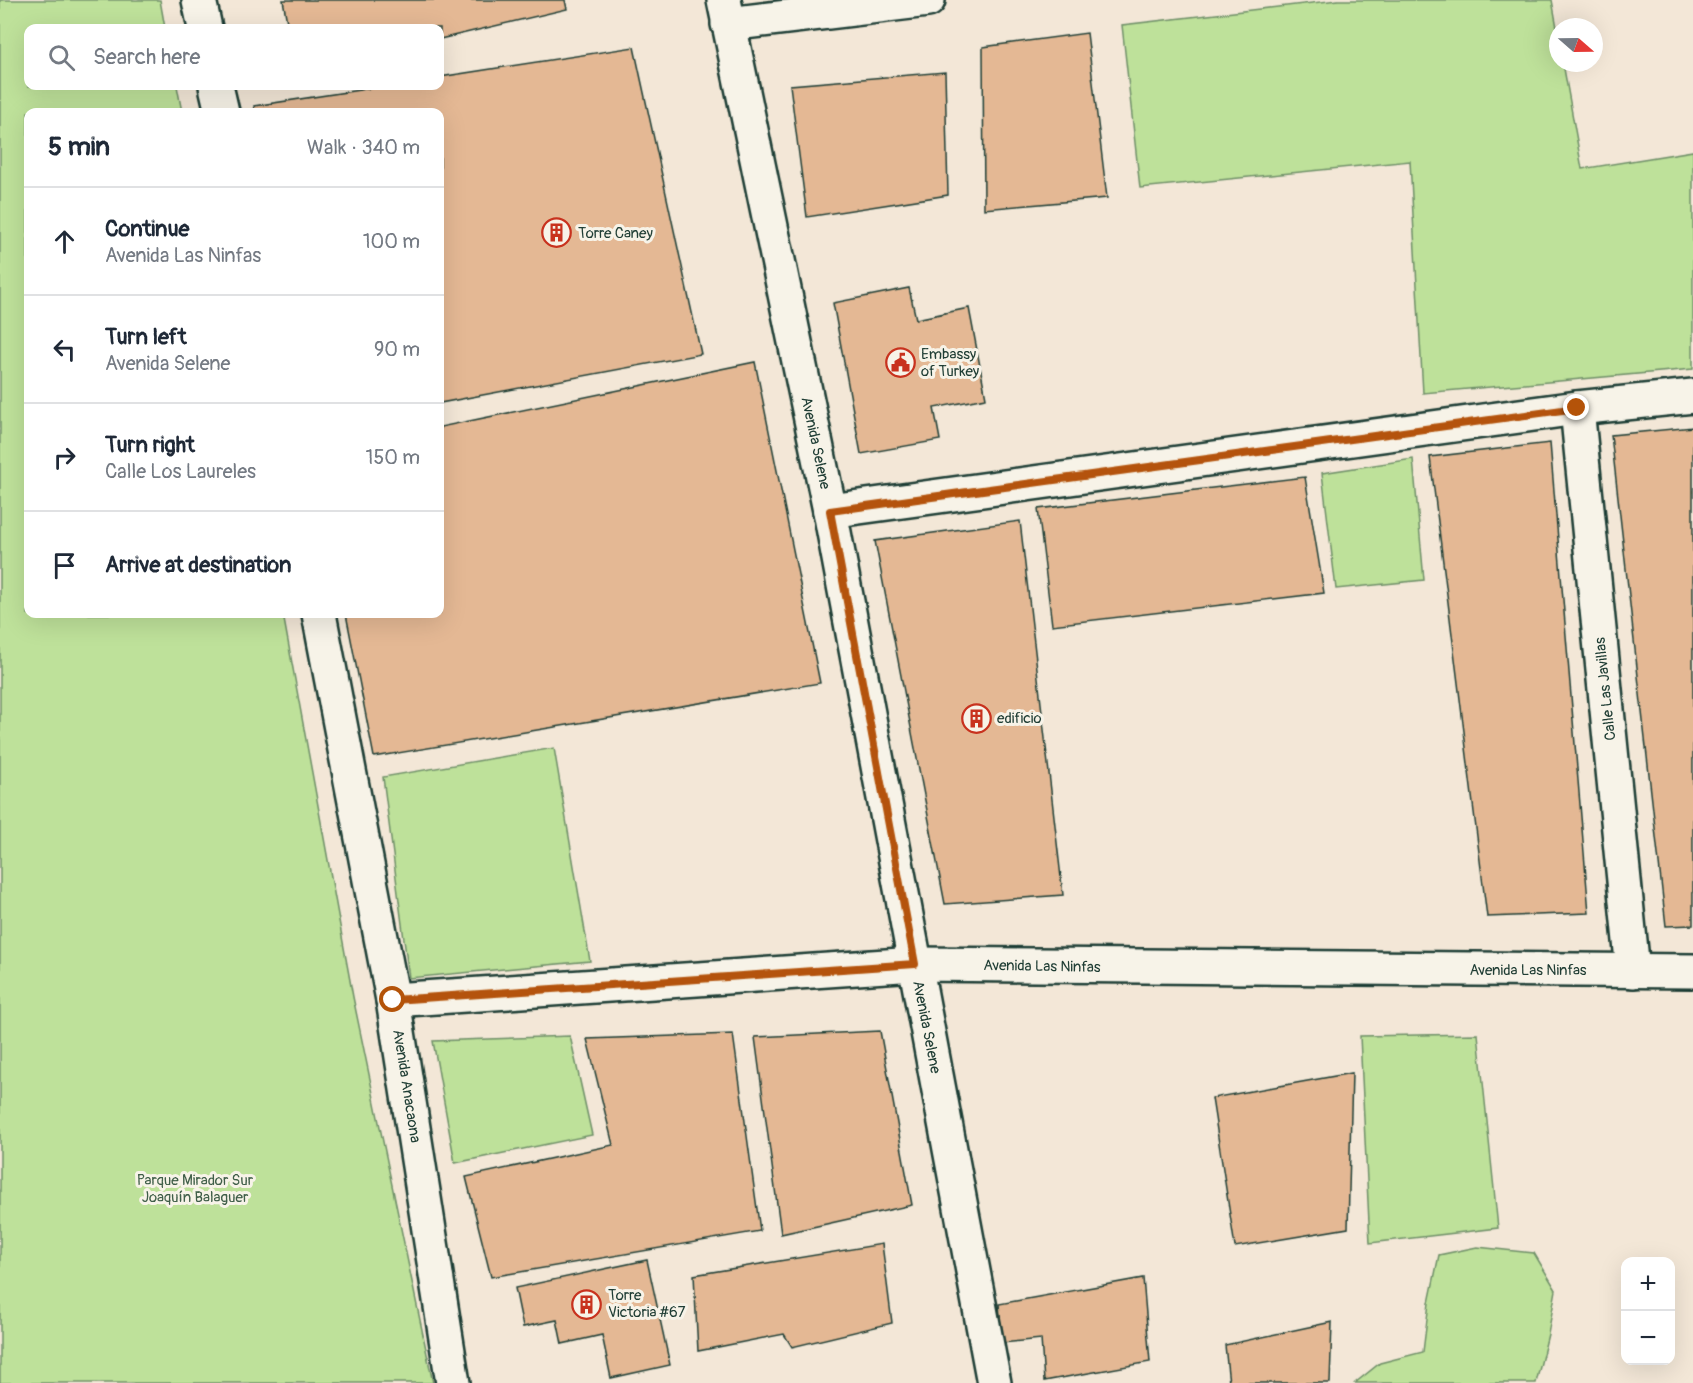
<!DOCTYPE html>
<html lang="en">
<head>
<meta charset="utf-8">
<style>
  :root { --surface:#fff; --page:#f6f6f7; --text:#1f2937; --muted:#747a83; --line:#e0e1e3 }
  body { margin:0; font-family:Pangolin,sans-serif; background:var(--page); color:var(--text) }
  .controls { position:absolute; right:18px; bottom:18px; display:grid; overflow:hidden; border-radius:12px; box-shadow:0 6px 24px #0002 }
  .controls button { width:54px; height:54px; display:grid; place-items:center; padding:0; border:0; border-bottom:2px solid var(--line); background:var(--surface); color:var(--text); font:30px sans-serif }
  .compass { position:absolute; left:1549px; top:18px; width:54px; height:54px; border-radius:50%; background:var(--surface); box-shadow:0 6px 24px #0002; rotate:110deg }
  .stop { position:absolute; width:18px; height:18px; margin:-14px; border:4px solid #b45309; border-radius:50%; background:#fff }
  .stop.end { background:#b45309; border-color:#fff; box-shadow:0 2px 6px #0008 }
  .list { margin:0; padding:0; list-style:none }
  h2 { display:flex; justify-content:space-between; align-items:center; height:78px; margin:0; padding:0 24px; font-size:26px }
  h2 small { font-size:20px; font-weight:400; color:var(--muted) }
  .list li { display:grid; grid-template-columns:39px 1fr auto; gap:18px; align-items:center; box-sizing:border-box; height:108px; padding:0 24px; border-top:2px solid var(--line) }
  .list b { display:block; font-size:22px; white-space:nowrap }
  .list p { margin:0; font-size:20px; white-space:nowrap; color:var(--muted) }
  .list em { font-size:20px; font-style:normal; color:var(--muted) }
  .icon { flex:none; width:33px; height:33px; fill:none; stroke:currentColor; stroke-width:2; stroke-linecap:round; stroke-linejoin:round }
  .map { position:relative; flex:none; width:1693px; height:1383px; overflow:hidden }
  .search { position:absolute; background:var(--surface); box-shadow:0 6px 24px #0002; left:24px; top:24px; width:420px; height:66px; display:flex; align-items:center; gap:15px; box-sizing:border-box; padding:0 21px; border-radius:12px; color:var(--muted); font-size:22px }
  .panel { position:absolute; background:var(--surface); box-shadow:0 6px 24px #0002; left:24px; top:108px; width:420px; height:510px; border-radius:12px }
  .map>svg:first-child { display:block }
  .green { fill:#bee19a; stroke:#6e8f67; stroke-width:1.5 }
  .building { fill:#e4b894; stroke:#1f3d34; stroke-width:1.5 }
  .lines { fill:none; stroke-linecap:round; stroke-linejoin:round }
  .street-casing { stroke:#1f3d34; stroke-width:38 }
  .secondary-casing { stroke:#1f3d34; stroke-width:38 }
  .street { stroke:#f7f3e8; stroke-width:33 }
  .secondary { stroke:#f7f3e8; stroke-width:33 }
  .route { stroke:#b45309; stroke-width:8 }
  .labels { text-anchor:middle; stroke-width:6; stroke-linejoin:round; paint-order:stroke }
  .poi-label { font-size:15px; fill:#1f3d34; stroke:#f7f3e8; text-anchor:start }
  .street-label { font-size:15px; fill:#1f3d34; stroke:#f7f3e8 }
  .park-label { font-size:15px; fill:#3f5e48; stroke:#f7f3e8 }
</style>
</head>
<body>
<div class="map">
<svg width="1693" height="1383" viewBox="0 0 1693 1383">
  <rect width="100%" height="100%" fill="#f3e7d7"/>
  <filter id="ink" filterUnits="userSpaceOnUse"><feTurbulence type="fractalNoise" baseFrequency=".0167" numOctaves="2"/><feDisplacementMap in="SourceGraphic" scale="12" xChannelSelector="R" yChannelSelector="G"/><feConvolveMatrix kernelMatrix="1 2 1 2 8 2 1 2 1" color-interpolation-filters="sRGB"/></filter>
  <g filter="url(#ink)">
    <g class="green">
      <polygon points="0,0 160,0 165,28 28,28 28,86 177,86 182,112 28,112 28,614 283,614 353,997 433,1383 0,1383"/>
      <polygon points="1338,0 1552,0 1558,33 1558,63 1563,63 1582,169 1693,151 1693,369 1423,393 1410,161 1140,188 1122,25"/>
      <polygon points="1413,459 1424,580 1336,589 1322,473"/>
      <polygon points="554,748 590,961 409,978 383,777"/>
      <polygon points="1478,1034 1498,1228 1370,1243 1360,1036"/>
      <polygon points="570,1036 592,1135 455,1163 433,1041"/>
      <polygon points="1477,1247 1534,1253 1556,1290 1548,1334 1536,1383 1355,1383 1380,1363 1423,1352 1429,1303 1439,1255"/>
    </g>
    <g class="building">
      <polygon points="283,0 565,0 567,9 440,39 440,28 288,28"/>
      <polygon points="1087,33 1107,198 984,209 983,47"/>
      <polygon points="634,47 701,354 440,403 440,112 255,112 254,106 386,86 440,86 440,77"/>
      <polygon points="945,72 948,195 807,217 790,85"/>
      <polygon points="909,288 916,319 969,308 986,398 934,408 940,440 861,454 833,303"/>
      <polygon points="755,362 820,683 374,757 346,614 440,614 440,427"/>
      <polygon points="1693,427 1693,925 1666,926 1611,435"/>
      <polygon points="1550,443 1589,913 1487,917 1430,457"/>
      <polygon points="1305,477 1324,593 1052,625 1038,509"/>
      <polygon points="1020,521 1063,895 945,904 875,541"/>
      <polygon points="880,1031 912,1205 781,1234 755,1037"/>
      <polygon points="733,1034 760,1231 491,1277 466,1177 613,1145 587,1039"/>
      <polygon points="1352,1073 1348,1228 1235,1247 1212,1098"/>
      <polygon points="882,1244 892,1323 792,1347 784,1334 698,1351 694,1275"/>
      <polygon points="647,1260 670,1365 611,1378 602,1335 562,1344 557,1320 523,1327 515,1288"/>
      <polygon points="1143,1278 1150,1362 1044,1381 1041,1339 1002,1343 999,1304"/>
      <polygon points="1332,1322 1330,1383 1229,1383 1225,1345"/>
    </g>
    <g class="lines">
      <defs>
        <g id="street">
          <polyline points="724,0 830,511 994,1383"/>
          <polyline points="728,24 928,0"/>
          <polyline points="1577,408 1633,971"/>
          <polyline points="830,511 1577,408 1693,396"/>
        </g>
        <g id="secondary">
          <polyline points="199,0 205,28"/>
          <polyline points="216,86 222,112"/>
          <polyline points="319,614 393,1000 453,1383"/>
          <polyline points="393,1000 915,964 1693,971"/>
        </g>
      </defs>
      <use href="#street" class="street-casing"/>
      <use href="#secondary" class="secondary-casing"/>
      <use href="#street" class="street"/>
      <use href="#secondary" class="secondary"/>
    </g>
  </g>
  <g class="lines" filter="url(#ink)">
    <polyline class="route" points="393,1000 915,964 830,511 1577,408"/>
  </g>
  <defs>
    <symbol id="building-ring" viewBox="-11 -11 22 22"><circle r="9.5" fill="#f7f3e8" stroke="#c8321e" stroke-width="1.5"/><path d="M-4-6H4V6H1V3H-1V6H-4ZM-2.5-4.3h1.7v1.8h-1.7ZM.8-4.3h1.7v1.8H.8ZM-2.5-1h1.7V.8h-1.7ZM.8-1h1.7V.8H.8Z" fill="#c8321e"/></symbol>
    <symbol id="civic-ring" viewBox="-11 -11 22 22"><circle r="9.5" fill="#f7f3e8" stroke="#c8321e" stroke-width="1.5"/><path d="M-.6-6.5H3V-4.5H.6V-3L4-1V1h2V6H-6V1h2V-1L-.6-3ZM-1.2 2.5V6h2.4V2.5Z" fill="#c8321e"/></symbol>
  </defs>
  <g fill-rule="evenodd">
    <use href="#building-ring" x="540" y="216" width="33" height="33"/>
    <use href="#civic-ring" x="884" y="346" width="33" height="33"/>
    <use href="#building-ring" x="960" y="702" width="33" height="33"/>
    <use href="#building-ring" x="570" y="1288" width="33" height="33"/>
  </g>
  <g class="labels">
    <g class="poi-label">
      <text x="578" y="238">Torre Caney</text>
      <text x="921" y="359">Embassy<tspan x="921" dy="17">of Turkey</tspan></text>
      <text x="997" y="723">edificio</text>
      <text x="608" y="1300">Torre<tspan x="608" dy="17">Victoria #67</tspan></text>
    </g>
    <g class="street-label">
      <text transform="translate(816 443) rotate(78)" y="5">Avenida Selene</text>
      <text transform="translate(1605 689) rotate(-96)" y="5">Calle Las Javillas</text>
      <text transform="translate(1042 966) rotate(1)" y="5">Avenida Las Ninfas</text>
      <text x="1528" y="975">Avenida Las Ninfas</text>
      <text transform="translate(927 1027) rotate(79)" y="5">Avenida Selene</text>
      <text transform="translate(407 1086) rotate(81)" y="5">Avenida Anacaona</text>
    </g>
    <g class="park-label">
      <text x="195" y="1185">Parque Mirador Sur<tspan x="195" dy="17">Joaquín Balaguer</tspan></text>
    </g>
  </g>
</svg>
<div class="controls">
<button>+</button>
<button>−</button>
</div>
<svg class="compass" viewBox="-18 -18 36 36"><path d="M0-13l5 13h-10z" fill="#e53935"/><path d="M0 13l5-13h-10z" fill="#747a83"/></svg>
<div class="stop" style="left:393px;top:1000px"></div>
<div class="stop end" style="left:1577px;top:408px"></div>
<div class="search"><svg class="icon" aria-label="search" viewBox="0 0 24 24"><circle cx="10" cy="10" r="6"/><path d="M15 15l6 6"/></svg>Search here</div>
<section class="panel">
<h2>5 min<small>Walk · 340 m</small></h2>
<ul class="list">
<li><svg class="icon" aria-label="ahead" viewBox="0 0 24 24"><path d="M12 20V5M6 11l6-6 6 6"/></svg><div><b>Continue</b><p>Avenida Las Ninfas</p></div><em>100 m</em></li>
<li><svg class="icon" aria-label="left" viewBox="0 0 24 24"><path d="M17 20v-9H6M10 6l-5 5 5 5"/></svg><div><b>Turn left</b><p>Avenida Selene</p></div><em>90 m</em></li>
<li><svg class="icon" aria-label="right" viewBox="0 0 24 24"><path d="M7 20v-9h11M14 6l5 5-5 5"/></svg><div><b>Turn right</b><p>Calle Los Laureles</p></div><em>150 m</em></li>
<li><svg class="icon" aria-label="arrive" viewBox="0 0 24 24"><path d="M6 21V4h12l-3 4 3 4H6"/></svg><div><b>Arrive at destination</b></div></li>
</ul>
</section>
</div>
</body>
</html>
